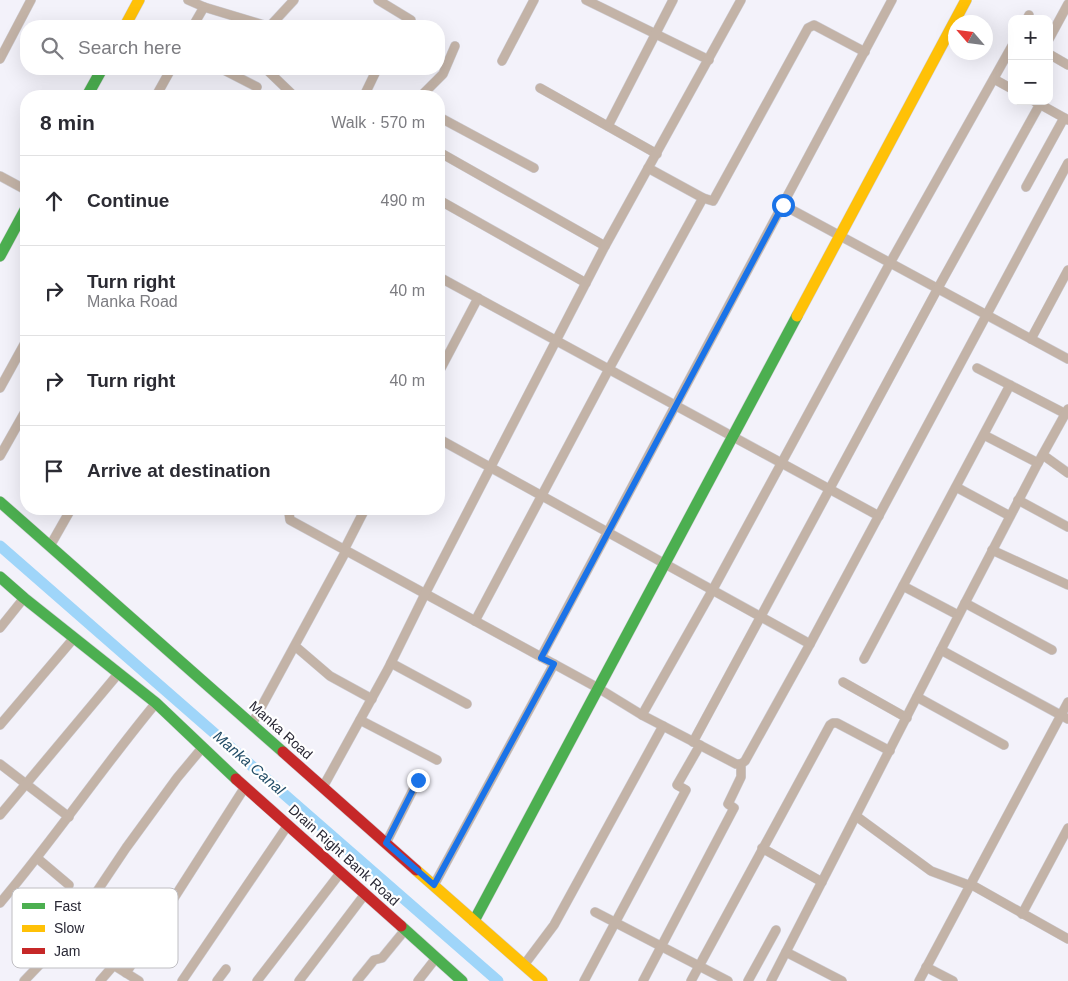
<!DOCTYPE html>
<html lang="en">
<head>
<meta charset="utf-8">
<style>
  :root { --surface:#fff; --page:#f2f2f3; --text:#2b2b33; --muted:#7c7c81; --line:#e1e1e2 }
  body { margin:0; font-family:Arial,sans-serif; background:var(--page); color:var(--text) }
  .controls { position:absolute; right:15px; top:15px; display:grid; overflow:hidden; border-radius:10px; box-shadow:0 5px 20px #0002 }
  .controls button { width:45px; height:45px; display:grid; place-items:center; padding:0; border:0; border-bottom:1px solid var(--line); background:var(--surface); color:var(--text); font:25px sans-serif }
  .compass { position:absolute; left:948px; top:15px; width:45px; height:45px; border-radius:50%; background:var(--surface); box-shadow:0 5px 20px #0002; rotate:298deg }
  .stop { position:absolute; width:15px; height:15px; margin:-11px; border:4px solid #1a73e8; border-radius:50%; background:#fff }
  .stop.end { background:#1a73e8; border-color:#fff; box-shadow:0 1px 5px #0008 }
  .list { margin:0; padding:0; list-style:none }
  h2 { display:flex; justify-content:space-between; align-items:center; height:65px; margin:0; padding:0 20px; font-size:21px }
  h2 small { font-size:16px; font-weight:400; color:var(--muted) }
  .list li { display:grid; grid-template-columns:32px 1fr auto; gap:15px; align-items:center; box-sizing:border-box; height:90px; padding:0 20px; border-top:1px solid var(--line) }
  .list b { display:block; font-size:19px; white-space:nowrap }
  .list p { margin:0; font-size:16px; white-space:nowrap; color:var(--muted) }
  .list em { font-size:16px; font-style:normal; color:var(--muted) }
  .icon { flex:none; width:28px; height:28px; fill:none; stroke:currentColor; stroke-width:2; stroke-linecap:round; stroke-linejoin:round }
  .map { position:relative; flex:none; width:1068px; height:981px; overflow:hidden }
  .search { position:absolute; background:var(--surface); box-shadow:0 5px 20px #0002; left:20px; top:20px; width:425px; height:55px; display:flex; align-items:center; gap:12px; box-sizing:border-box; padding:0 18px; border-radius:20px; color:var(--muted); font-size:19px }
  .panel { position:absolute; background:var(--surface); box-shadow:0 5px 20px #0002; left:20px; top:90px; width:425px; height:425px; border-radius:20px }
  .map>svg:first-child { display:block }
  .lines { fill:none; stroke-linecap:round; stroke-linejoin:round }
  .canal { stroke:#9fd5f9; stroke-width:11 }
  .street-casing { stroke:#cfced6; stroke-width:10 }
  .fast-casing { stroke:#cfced6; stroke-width:12 }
  .slow-casing { stroke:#cfced6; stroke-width:12 }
  .jam-casing { stroke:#cfced6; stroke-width:12 }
  .street { stroke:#c3b3a7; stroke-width:9 }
  .fast { stroke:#4caf50; stroke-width:11 }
  .slow { stroke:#ffc107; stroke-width:11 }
  .jam { stroke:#c62828; stroke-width:11 }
  .route { stroke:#1a73e8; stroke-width:6 }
  .labels { text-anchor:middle; stroke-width:4.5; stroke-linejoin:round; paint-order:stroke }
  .street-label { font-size:14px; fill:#292835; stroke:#fff }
  .water-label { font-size:15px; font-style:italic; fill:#234d67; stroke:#fff }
  .key { fill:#fff; stroke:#bfbec2; stroke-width:1 }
  .key-label { font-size:14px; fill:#292835 }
</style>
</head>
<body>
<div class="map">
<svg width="1068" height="981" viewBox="0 0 1068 981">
  <rect width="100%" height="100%" fill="#f3f2fa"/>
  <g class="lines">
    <polyline class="canal" points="0,546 498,981"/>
    <defs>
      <g id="street">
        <polyline points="188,0 204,7 267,26"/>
        <polyline points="378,0 411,20 411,24 408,26"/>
        <polyline points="586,0 709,60"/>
        <polyline points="1027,19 1029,15"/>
        <polyline points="193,26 204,7"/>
        <polyline points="270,26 294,0"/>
        <polyline points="1049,39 1068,4"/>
        <polyline points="1049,54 1068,65"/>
        <polyline points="0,59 31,0"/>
        <polyline points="502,61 534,0"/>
        <polyline points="222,69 257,87"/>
        <polyline points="266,69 294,96"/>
        <polyline points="994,79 1012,89"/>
        <polyline points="540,88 657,154"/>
        <polyline points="156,96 171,69"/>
        <polyline points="364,96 377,69"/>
        <polyline points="421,96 443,74 455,46"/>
        <polyline points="1034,101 1068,120"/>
        <polyline points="439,117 534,168"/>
        <polyline points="608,126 673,0"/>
        <polyline points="439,152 605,246"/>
        <polyline points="648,168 703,198 713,201 808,28 814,25 865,52"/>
        <polyline points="0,176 26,190"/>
        <polyline points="1026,187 1064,118"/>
        <polyline points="439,200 586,283"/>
        <polyline points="783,205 1068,359"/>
        <polyline points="439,277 879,516"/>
        <polyline points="1031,339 1068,270"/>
        <polyline points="977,368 1066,414"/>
        <polyline points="439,372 478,298"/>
        <polyline points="0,388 26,341"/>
        <polyline points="984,435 1038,463"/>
        <polyline points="439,439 810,644"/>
        <polyline points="1043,455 1068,473"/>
        <polyline points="0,456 26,410"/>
        <polyline points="956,487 1010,516"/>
        <polyline points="1018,500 1068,527"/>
        <polyline points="292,509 289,513 290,520 598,688 642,715 736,764 741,764"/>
        <polyline points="50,546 71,509"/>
        <polyline points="344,550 365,509"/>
        <polyline points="992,550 1068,585"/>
        <polyline points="903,586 958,615"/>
        <polyline points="965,603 1052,650"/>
        <polyline points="475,621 609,369 703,198"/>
        <polyline points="0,628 24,598"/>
        <polyline points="295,646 330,676 372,699"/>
        <polyline points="941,650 1068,719"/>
        <polyline points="541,657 892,0"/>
        <polyline points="864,659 1010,385"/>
        <polyline points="391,663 467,704"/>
        <polyline points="843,682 907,718"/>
        <polyline points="917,697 1004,745"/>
        <polyline points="642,715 712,591 890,263 1012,46"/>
        <polyline points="360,720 437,760"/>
        <polyline points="252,724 346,551"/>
        <polyline points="0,725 74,638"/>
        <polyline points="693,742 938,288 1040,104"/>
        <polyline points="0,764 69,817"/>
        <polyline points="323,787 388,669 425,594 605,246 741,0"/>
        <polyline points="0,815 118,674"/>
        <polyline points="856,816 931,871 971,886"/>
        <polyline points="386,843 418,780"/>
        <polyline points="762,848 822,882"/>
        <polyline points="37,858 69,885"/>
        <polyline points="434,885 554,664"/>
        <polyline points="972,885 1068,939"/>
        <path d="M0,903C55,838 102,768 156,703"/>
        <polyline points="595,912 728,981"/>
        <polyline points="1022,914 1068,828"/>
        <polyline points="67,936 139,981"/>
        <polyline points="786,952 842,981"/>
        <polyline points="524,965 554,925 663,726"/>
        <polyline points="926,967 953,981"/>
        <polyline points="126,973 245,787"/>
        <polyline points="24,981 67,936 126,848 177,778 202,748"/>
        <polyline points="100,981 114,965"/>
        <polyline points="182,981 288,825"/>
        <polyline points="217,981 226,969"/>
        <polyline points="257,981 341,872"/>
        <polyline points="299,981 365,894"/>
        <polyline points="357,981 374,960 382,958 405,930"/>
        <polyline points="418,981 436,958"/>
        <polyline points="584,981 686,790 677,785 700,745"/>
        <polyline points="643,981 734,808 728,804 741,777 741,764 745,761 810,644 1068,163"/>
        <polyline points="691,981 830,725 833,723 837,723 890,751"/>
        <polyline points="748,981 776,930"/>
        <polyline points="771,981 965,603 1038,463 1068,409"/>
        <polyline points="919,981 1068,702"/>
      </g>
      <g id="fast">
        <polyline points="87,96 102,69"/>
        <polyline points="0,256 26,208"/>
        <polyline points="0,502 283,752"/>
        <polyline points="0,577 24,598 156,703 236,779"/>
        <polyline points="474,921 797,316"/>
        <polyline points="401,926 462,981"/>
      </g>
      <g id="slow">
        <polyline points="125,26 139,0"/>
        <polyline points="797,316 966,0"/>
        <polyline points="416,870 542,981"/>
      </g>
      <g id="jam">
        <polyline points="283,752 416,870"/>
        <polyline points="236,779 401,926"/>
      </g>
    </defs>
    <use href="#street" class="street-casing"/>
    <use href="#fast" class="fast-casing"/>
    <use href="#slow" class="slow-casing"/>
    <use href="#jam" class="jam-casing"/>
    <use href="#street" class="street"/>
    <use href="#fast" class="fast"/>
    <use href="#slow" class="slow"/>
    <use href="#jam" class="jam"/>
  </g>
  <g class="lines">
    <polyline class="route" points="418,780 386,843 434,885 554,664 541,658 783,205"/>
  </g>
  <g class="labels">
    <g class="street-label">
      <text transform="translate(281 730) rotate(42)" y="5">Manka Road</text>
      <text transform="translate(344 855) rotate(42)" y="5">Drain Right Bank Road</text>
    </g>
    <g class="water-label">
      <text transform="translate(249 763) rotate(41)" y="5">Manka Canal</text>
    </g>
  </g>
  <rect x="12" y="888" width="166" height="80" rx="8" class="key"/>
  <rect x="22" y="903" width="23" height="6" fill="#4caf50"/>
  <rect x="22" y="925" width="23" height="7" fill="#ffc107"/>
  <rect x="22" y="948" width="23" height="6" fill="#c62828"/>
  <g class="key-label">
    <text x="54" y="911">Fast</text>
    <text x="54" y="933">Slow</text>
    <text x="54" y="956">Jam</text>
  </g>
</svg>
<div class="controls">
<button>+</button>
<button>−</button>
</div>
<svg class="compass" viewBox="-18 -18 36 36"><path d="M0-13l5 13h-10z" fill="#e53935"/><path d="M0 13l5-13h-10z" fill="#7c7c81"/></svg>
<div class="stop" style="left:783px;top:205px"></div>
<div class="stop end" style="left:418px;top:780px"></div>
<div class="search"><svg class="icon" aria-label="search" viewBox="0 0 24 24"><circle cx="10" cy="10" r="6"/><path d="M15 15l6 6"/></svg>Search here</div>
<section class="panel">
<h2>8 min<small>Walk · 570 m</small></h2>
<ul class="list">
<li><svg class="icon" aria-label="ahead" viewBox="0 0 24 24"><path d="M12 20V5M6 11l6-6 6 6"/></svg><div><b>Continue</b></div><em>490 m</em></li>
<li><svg class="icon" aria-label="right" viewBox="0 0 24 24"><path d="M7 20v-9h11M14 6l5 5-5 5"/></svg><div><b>Turn right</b><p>Manka Road</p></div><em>40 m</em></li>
<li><svg class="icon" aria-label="right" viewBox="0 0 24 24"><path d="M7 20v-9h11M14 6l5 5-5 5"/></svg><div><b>Turn right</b></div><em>40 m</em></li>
<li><svg class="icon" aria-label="arrive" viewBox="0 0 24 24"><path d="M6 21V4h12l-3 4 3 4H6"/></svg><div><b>Arrive at destination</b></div></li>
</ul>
</section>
</div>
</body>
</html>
